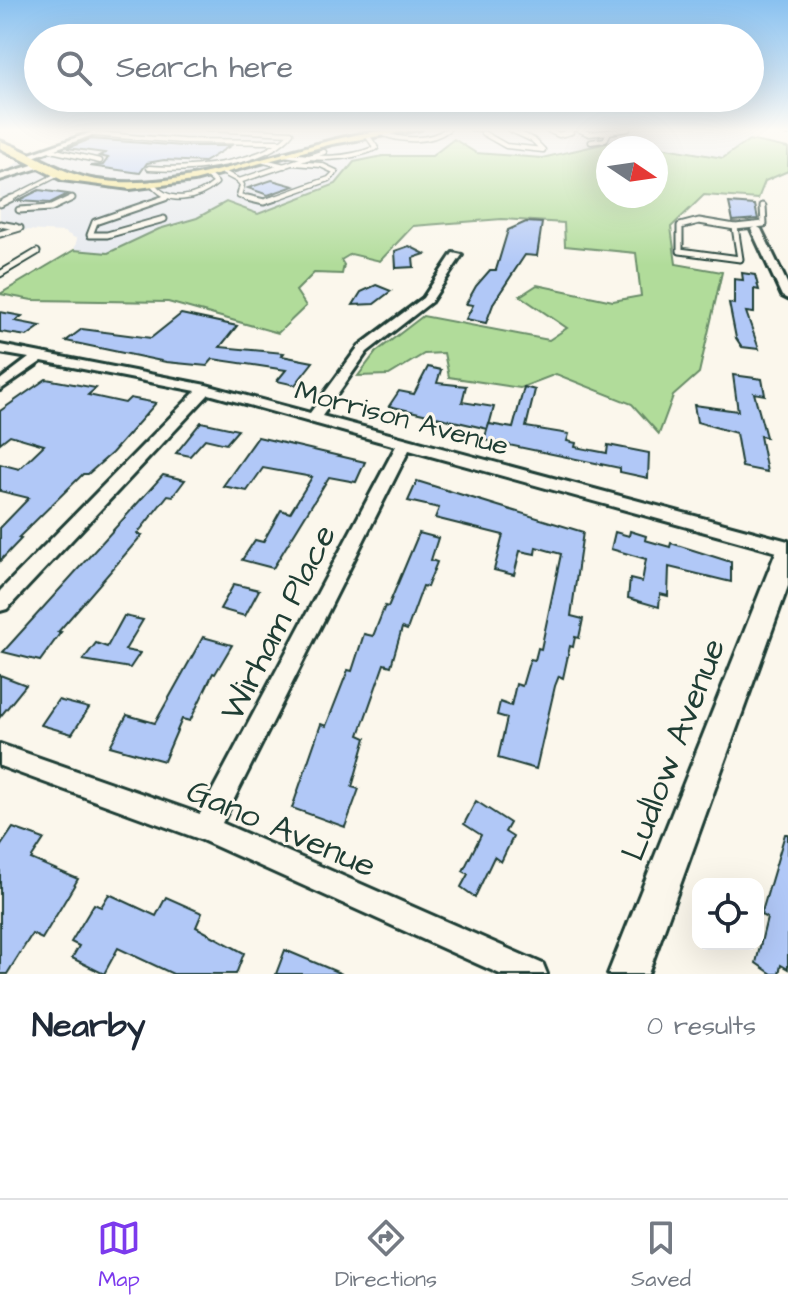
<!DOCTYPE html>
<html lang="en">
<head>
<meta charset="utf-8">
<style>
  :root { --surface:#fff; --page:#f2f2f3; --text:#1f2937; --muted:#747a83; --line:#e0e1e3; --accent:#7c3aed }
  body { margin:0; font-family:"Architects Daughter",sans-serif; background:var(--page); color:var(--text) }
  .controls { position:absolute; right:24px; bottom:24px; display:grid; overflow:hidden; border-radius:16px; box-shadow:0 8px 32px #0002 }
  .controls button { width:72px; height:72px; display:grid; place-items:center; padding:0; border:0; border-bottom:2px solid var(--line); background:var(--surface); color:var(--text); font:40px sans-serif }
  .compass { position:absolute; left:596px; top:136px; width:72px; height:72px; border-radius:50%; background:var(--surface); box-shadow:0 8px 32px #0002; rotate:103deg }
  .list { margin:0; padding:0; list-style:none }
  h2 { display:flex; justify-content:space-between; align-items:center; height:104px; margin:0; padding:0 32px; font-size:34px }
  h2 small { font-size:26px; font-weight:400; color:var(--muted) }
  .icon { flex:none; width:44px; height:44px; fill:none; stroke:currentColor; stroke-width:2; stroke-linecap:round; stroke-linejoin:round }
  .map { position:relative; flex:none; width:788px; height:974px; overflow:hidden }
  .search { position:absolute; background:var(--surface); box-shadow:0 8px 32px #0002; left:24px; right:24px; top:24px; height:88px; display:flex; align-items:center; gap:20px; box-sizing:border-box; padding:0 28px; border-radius:44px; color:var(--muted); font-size:30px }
  .sheet { height:224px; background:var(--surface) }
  nav { display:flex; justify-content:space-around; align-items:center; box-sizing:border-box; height:112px; border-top:2px solid var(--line); background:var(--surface); font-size:22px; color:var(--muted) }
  nav a { display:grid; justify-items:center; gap:4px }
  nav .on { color:var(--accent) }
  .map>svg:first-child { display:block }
  .built { fill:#e5e9ef }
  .green { fill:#b1dc9a; stroke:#688c67; stroke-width:2; fill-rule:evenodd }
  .building { fill:#b1c8f7; stroke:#1f3d34; stroke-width:2 }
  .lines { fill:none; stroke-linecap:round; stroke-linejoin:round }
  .service-far1-casing { stroke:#1f3d34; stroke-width:7 }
  .service-casing { stroke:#1f3d34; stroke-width:9 }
  .minor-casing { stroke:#1f3d34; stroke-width:6 }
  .secondary-casing { stroke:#1f3d34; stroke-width:6 }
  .primary-casing { stroke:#1f3d34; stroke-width:6 }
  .service-far1 { stroke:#fbf7ec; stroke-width:4 }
  .service { stroke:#fbf7ec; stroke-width:5 }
  .minor { fill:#fbf7ec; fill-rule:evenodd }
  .secondary { fill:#fbf7ec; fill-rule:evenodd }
  .primary { fill:#f4e382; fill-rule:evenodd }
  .labels { text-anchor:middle; stroke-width:6; stroke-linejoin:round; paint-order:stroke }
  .street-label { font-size:28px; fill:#1f3d34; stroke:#fbf7ec }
  .near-street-label { font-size:34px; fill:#1f3d34; stroke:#fbf7ec }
</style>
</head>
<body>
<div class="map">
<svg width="788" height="974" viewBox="0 0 788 974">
  <rect width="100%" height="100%" fill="#fbf7ec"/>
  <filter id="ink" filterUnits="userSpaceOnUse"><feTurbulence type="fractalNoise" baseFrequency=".0125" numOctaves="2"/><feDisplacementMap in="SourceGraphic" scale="16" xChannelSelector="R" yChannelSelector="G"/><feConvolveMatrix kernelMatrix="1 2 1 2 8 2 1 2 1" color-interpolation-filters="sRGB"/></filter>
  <g filter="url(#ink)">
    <polygon class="built" points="106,129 765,129 723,158 621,140 542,158 475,153 454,139 432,156 383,156 355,162 336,184 258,215 225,202 197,218 159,229 108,253 74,250 77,239 64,232 26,230 0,238 0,176 25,157"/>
    <path class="green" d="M454,139L476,153L542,158L620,140L723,158L749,140L788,148V171L765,181L758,199L704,195L671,227L676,264L722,272L699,373L673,396L659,434L632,404L556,374L520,388L449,377L444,353L424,354L389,375L358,376L376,352L423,316L549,340L567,328L520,296L537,285L613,301L641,296L636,253L565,246L564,223L502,219L413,226L380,261L351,254L341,260L344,265L342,274L314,273L296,291L306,306L278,333L168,302L32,300L0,294L74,250L108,253L159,229L197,218L226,202L258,214L336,184L354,162L383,156H432ZM608,148H656V196H608Z"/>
    <g class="building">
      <polygon points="91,139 183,146 230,146 204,162 164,160 147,163 140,173 90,166 103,165 108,158 99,156 105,153 67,148"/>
      <polygon points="272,180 294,186 268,195 248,188"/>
      <polygon points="39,190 68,194 50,203 17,201"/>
      <polygon points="729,203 755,205 758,219 733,221"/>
      <polygon points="526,222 542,223 537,256 525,255 494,302 486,323 466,319 473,305 466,304 476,286 490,270 496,270 508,230"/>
      <polygon points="409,246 425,254 413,258 414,267 396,268 395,251"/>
      <polygon points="742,273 755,275 759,290 754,289 754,313 746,312 759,349 742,347 736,338 729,303 734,304 734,279 743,280"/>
      <polygon points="376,285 391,291 374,304 353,305 361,292"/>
      <polygon points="0,312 22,316 15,321 41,326 27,336 0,332"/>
      <polygon points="181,314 237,326 220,347 284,353 282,356 313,362 295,385 277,381 286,370 213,359 207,366 166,362 66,341 82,329 151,338"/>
      <polygon points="428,367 441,370 437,383 466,386 462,402 494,407 488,429 389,406 399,391 414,394"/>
      <polygon points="733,375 762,379 765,395 754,393 766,437 760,436 767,472 742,467 736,433 697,422 694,405 738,411"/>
      <polygon points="46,379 96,388 88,395 125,403 130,398 156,403 112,453 88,474 83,474 18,538 21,539 0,561 0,528 29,498 0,491 0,464 19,469 44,445 10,435 0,443 0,411"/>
      <polygon points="524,387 535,390 526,427 569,434 567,441 576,443 575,447 607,453 608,445 649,453 648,478 620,472 620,468 484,440 489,424 513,428"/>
      <polygon points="201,422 238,430 226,444 205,439 190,456 176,453"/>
      <polygon points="258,437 365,462 356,482 329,477 273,568 242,560 255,540 263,542 281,510 290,513 312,477 263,468 247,491 223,486"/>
      <polygon points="163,475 185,480 173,496 168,495 137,534 142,535 58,632 61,632 40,661 3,652"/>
      <polygon points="417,481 583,532 571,616 583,619 579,638 575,637 573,647 570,646 563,678 559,676 555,686 536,769 498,758 507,718 497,715 500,702 511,706 516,684 522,686 530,659 535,660 538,648 541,649 561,554 536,547 535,554 520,551 514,575 494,570 503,535 435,518 439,508 408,501"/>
      <polygon points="630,531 646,536 645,540 670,547 671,543 731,562 731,582 669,567 668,596 660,594 659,607 628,598 630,579 642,582 646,559 611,549 615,532 629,536"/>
      <polygon points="419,533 438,538 431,560 437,562 427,587 423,586 407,630 402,628 391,666 384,664 359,735 366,738 352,787 359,789 345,827 292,808 321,724 326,726 348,670 352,671 364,634 373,636 385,606 388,607"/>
      <polygon points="234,584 259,590 245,616 220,609"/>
      <polygon points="124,616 143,620 125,650 140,653 130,668 83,660 96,643 107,647"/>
      <polygon points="203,637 232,645 215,674 213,673 190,721 182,719 164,761 110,746 127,715 155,723"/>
      <polygon points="0,675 26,685 0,717"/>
      <polygon points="58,700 89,708 72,734 41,725"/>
      <polygon points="476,801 510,823 505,832 513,837 501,862 494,857 475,897 461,887 468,874 463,871 481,835 464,824"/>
      <polygon points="13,828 44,839 31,859 78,879 42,939 32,934 7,974 0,974 0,847"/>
      <polygon points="785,834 788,834 788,969 781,965 779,974 772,974 756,963 767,918 761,915"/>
      <polygon points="109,894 156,916 166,897 202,913 196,927 244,953 236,974 173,974 118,948 104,974 72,958 79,946 71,942 94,904 101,907"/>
      <polygon points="285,950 342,974 276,974"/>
    </g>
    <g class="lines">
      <defs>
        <g id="service-far1">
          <polyline points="473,129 479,129"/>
          <polyline points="546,129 559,135 571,132 564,129"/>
          <polyline points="578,129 589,134 609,132"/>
          <path d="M381,133C401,141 430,143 448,129"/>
          <polyline points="483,133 506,146 543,150 533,140 509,129"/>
          <polyline points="92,134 183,141 278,142"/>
          <polyline points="591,142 605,140 609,132 628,129"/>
          <polyline points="51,150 100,161"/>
          <path d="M284,154C316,159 345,161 376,148L367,135"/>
          <polyline points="264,161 285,166"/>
          <path d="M149,168C187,171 265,165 291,133L207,129"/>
          <polyline points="224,173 239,181 324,152"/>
          <polyline points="239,181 242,185 239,196 255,200"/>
          <path d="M152,183C168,206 197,199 216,183L208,176"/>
          <polyline points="8,200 59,174"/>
          <polyline points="68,200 72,198"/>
          <polyline points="159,200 167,197"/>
          <polyline points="270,200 329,179 336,172 321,165 293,163"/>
        </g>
        <g id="service">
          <polyline points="247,198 264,202 276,198"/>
          <polyline points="0,204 12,198"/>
          <polyline points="19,210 51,208 72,198"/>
          <polyline points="164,219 107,235 90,235 95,222 165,198"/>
          <polygon points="699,221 735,227 740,259 680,251 680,226"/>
          <polyline points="0,224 16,227"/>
          <polyline points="735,227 764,224 763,206"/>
          <polyline points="0,234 20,228"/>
          <polyline points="0,274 37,252"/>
        </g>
        <g id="minor">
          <polygon points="101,129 109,129 28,159 21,157"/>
          <polygon points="777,129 788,130 788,134 778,130"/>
          <polygon points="39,163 42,167 0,180 0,175"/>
          <polygon points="756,226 761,229 788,285 788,299 782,296 751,229"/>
          <polygon points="453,253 462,255 431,302 367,352 322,416 788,541 788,555 409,450 222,823 543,964 547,974 500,974 202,840 0,766 0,744 200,814 396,446 209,394 7,609 0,611 0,591 196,391 42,361 0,390 0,380 29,358 0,353 0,345 206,385 310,413 359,346 423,298"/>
        </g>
        <polygon id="secondary" points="788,543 788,586 648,974 608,974 776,552 779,545"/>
        <path id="primary" d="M393,129H421L332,144L194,181L130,189L62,180L0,148V141C34,152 60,174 97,180C196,194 296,139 393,129Z"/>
      </defs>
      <use href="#service-far1" class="service-far1-casing"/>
      <use href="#service" class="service-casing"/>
      <use href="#minor" class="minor-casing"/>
      <use href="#secondary" class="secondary-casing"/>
      <use href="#primary" class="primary-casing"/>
      <use href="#service-far1" class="service-far1"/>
      <use href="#service" class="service"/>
      <use href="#minor" class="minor"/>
      <use href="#secondary" class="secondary"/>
      <use href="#primary" class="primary"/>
    </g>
  </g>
  <linearGradient id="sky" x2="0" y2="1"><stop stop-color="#89c1f0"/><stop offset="0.49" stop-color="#fdfbf6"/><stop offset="1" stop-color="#fdfbf6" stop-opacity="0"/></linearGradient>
  <rect width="788" height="265" fill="url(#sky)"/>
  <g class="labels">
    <g class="street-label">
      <text transform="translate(402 417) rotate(15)" y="10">Morrison Avenue</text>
    </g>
    <g class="near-street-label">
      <text transform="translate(277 622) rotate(-63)" y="12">Wirham Place</text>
      <text transform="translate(672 749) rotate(-69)" y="12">Ludlow Avenue</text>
      <text transform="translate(282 827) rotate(23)" y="12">Gano Avenue</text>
    </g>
  </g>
</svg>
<div class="controls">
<button><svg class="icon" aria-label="locate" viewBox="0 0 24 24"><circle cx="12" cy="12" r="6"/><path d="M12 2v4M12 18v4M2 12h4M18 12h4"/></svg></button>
</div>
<svg class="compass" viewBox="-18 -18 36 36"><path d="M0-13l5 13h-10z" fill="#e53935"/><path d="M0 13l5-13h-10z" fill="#747a83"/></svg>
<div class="search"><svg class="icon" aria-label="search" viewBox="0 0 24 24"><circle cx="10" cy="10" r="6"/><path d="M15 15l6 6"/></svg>Search here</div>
</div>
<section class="sheet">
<h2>Nearby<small>0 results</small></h2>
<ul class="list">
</ul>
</section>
<nav>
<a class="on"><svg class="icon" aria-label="map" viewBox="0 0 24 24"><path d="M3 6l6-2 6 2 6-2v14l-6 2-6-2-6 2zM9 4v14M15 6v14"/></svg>Map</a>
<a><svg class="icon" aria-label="directions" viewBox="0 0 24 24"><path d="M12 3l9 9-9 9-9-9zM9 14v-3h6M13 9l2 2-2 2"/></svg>Directions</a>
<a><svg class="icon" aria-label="saved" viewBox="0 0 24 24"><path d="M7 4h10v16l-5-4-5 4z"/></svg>Saved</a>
</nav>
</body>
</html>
